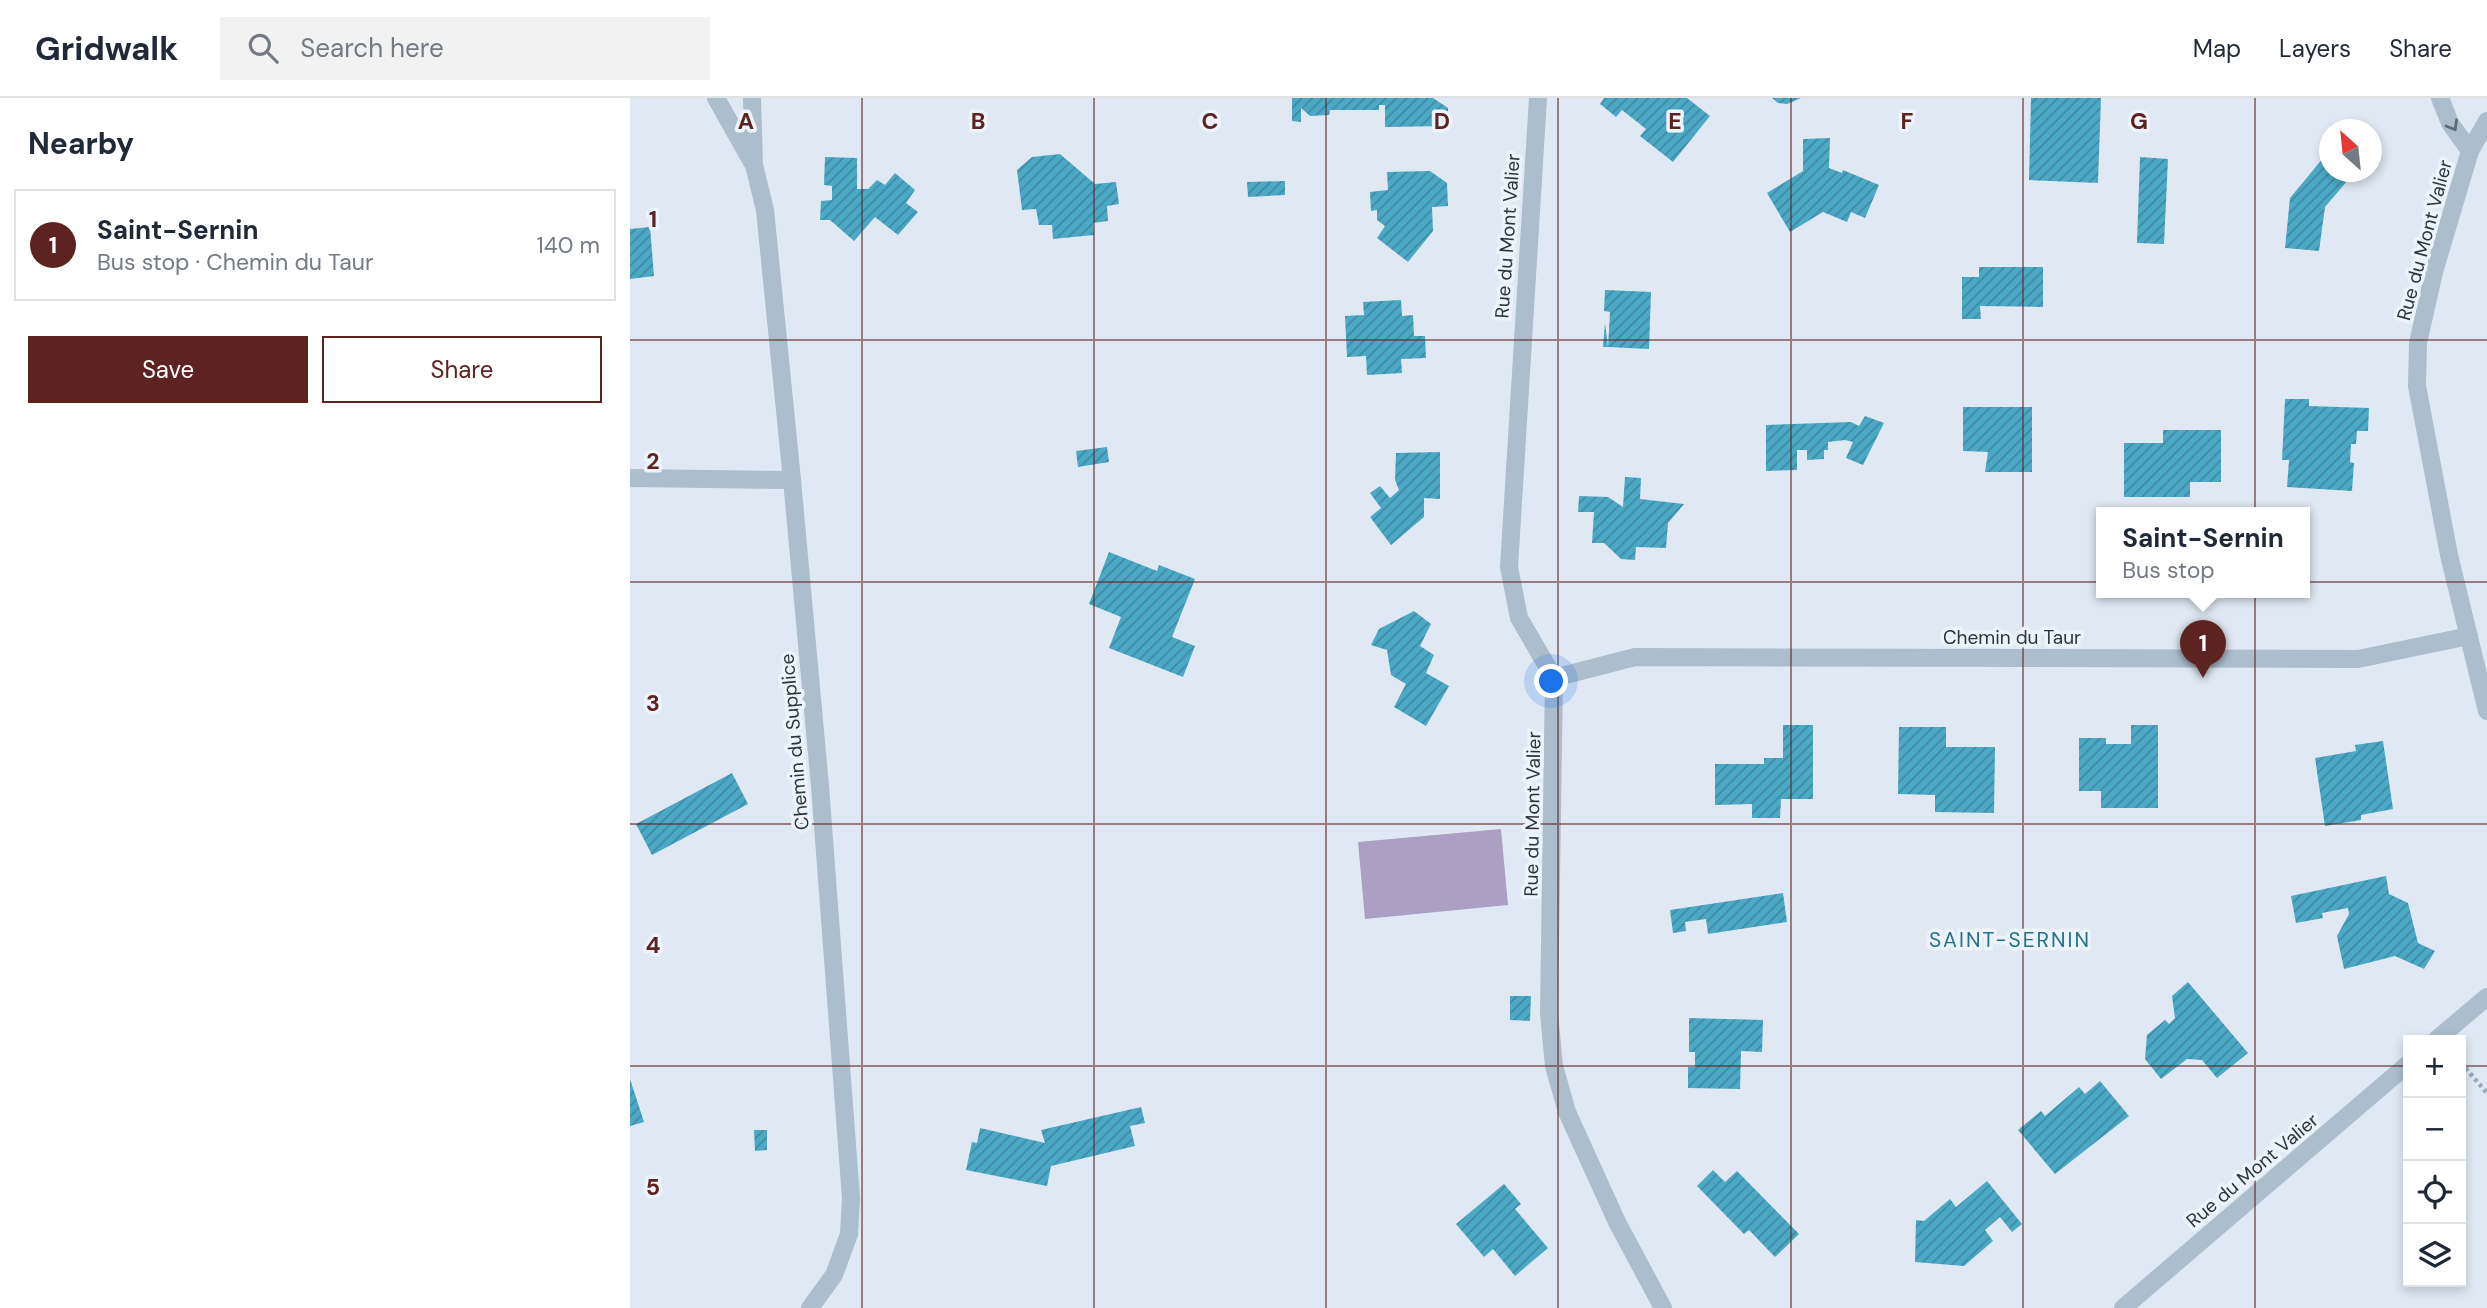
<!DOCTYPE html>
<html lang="en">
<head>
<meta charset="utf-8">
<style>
  :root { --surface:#fff; --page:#f2f2f3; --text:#1f2937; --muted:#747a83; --line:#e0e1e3; --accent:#5c2320 }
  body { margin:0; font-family:"DM Sans",sans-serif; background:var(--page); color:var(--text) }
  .controls { position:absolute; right:21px; bottom:21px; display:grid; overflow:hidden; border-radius:0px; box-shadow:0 4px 10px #0003 }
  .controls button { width:63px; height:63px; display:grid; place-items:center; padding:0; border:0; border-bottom:2px solid var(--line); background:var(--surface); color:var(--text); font:35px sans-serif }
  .compass { position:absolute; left:1689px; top:21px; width:63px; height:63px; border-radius:50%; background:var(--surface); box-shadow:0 4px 10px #0003; rotate:333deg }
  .you { position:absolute; left:922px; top:584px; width:24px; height:24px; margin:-18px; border:5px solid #fff; border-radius:50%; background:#1a73e8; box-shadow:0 0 0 10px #1a73e833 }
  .badge { display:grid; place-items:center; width:46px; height:46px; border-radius:50%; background:var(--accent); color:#fff; font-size:23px; font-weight:700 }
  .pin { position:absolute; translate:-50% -58px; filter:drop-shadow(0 2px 4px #0008) }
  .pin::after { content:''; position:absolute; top:37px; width:24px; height:21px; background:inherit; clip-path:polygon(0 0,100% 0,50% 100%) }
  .popup { position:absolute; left:1466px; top:409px; width:214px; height:91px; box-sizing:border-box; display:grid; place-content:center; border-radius:0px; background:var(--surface); filter:drop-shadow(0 2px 5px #0005); font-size:23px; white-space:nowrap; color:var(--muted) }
  .popup b { font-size:26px; color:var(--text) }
  .popup::after { content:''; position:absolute; left:50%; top:100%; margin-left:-14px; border:14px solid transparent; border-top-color:var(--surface) }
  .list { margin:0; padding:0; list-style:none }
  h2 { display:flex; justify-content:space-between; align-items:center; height:91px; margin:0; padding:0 28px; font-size:30px }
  h2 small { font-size:23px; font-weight:400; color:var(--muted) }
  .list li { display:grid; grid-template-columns:46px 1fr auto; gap:21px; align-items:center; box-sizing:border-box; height:112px; margin:0 14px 14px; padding:0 14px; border:2px solid var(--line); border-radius:0px }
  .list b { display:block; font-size:26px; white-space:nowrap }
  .list p { margin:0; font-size:23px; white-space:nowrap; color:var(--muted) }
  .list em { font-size:23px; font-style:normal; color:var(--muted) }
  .actions { display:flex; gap:14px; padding:21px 28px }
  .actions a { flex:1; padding:16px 0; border:2px solid var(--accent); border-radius:0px; text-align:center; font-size:24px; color:var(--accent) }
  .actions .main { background:var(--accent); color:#fff }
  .icon { flex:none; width:38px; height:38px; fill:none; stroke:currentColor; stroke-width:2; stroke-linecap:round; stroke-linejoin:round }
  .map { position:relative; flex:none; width:1857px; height:1210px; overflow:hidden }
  header { display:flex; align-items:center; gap:42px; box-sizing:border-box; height:98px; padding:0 35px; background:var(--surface); border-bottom:2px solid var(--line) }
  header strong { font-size:33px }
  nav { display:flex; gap:38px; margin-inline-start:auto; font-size:24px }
  .search { width:490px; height:63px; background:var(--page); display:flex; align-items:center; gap:18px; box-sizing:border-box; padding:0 24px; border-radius:0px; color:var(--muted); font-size:26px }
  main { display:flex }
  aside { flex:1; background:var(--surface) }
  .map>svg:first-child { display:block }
  .green { fill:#aba0c3 }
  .building { fill:url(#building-hatch) }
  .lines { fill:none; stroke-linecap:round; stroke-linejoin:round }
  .path { stroke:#96a9b8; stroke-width:4.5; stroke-dasharray:3.5 3.5; stroke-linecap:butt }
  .minor { stroke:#acbdcc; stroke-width:18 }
  .oneway { stroke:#5f6b74 }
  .grid { fill:none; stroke:#5c2320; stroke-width:2; stroke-opacity:0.55 }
  .labels { text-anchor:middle; stroke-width:7; stroke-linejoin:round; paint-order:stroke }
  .street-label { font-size:19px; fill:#2b353a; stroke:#edf3fb }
  .neighbourhood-label { font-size:21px; letter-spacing:2px; fill:#23728a; stroke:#edf3fb }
  .grid-label { font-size:23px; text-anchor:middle; font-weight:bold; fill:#5c2320; stroke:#edf3fb; stroke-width:7; stroke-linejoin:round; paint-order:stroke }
</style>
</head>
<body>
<header>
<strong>Gridwalk</strong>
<div class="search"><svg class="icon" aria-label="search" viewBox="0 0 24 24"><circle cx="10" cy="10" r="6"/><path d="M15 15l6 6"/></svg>Search here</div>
<nav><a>Map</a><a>Layers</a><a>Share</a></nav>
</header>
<main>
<aside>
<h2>Nearby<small></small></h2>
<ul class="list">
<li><span class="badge">1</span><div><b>Saint-Sernin</b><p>Bus stop · Chemin du Taur</p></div><em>140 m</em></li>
</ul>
<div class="actions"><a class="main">Save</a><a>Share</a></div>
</aside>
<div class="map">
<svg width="1857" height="1210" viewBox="0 0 1857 1210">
  <defs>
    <pattern id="building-hatch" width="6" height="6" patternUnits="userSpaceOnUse" patternTransform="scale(1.75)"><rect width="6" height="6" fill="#4ca9c6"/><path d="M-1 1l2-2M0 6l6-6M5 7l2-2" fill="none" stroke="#3f8aa2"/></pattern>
  </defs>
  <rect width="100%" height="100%" fill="#e0e9f3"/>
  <polygon class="green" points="871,731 878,807 735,821 728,744"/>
  <g class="building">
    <polygon points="662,0 803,0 818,10 818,28 755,29 755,7 749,7 749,12 700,12 699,17 680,18 671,10 671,24 662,23"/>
    <polygon points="974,0 1057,0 1080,18 1043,64 1010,38 1016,31 992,12 986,19 970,6"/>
    <polygon points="1142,0 1171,0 1157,6 1148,5"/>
    <polygon points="1401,0 1471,0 1468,85 1399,82"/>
    <polygon points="1200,40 1199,70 1212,75 1213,72 1249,87 1241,106 1235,120 1221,114 1217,124 1193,114 1160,134 1137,95 1173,73 1173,41"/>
    <polygon points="1699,53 1699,74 1724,75 1695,109 1689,153 1655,150 1660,100"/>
    <polygon points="430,56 465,86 486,84 489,106 477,108 478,123 463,125 464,137 423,141 422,127 409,127 406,111 392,112 387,72 402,59"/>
    <polygon points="195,59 227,60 227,91 238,91 247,82 255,87 265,75 285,92 276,105 288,114 268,137 245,119 224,143 200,122 190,122 191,103 202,102 202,88 194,87"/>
    <polygon points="1510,59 1538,61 1534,146 1507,145"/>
    <polygon points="800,73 817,85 818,108 802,109 803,133 778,164 747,140 755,128 747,122 747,112 741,113 740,94 758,92 757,74"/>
    <polygon points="655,83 655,97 618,99 617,84"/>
    <polygon points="20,129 24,178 0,181 0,131"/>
    <polygon points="1349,169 1413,169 1413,209 1350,208 1351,221 1332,221 1332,179 1349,179"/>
    <polygon points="975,192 1021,194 1019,251 978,249 973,249 975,225 978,249 980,214 974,213"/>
    <polygon points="771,202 772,218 783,217 784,238 795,238 796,260 771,261 772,275 737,277 736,258 717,259 715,218 734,217 733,204"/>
    <polygon points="1655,301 1679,301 1679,308 1739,310 1738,333 1727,333 1726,346 1721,346 1720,364 1724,365 1722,393 1657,389 1659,362 1652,362"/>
    <polygon points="1333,309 1402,309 1402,374 1355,374 1358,354 1333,353"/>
    <polygon points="1235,318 1254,325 1233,367 1216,360 1223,344 1215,342 1198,344 1198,352 1194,352 1194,361 1177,362 1177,352 1167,352 1167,372 1136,373 1136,327 1221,324 1229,328"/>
    <polygon points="1533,332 1591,332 1591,384 1560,384 1560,399 1494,399 1494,345 1533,345"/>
    <polygon points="477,349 479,364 448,369 446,353"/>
    <polygon points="810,354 810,401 794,400 794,419 761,447 740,419 751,410 740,395 750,388 760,400 769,392 765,382 766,355"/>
    <polygon points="995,379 1011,380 1010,401 1054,406 1038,425 1036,450 1006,449 1005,462 991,461 974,445 962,445 964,414 948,414 949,398 978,399 993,409"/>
    <polygon points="479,454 527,473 529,467 565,481 542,539 565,548 553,579 479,550 491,519 459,506"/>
    <polygon points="784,513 801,526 790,548 804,557 796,575 819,588 796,628 764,609 776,586 761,577 757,552 741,547 749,531"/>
    <polygon points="1153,627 1183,627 1183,701 1151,701 1150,720 1122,720 1122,706 1085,707 1085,666 1134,666 1134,660 1153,660"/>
    <polygon points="1501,627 1528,627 1528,710 1471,710 1471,693 1449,693 1449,640 1476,640 1476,646 1501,646"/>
    <polygon points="1269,629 1316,629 1316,649 1365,649 1364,715 1305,714 1305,697 1268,696"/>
    <polygon points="1753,643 1763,711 1731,717 1731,722 1695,728 1685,660 1726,653 1725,647"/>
    <polygon points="102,675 118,706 22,757 6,726"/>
    <polygon points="1756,778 1759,796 1778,805 1788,845 1805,853 1794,871 1765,858 1714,871 1707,838 1719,816 1718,810 1692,815 1693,820 1666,825 1661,798"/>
    <polygon points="1153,795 1157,824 1078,836 1076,821 1055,824 1056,833 1043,835 1040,812"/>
    <polygon points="1558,884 1618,955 1587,980 1572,962 1557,961 1531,981 1515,961 1517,937 1535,922 1539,926 1545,920 1542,898"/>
    <polygon points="880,898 901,898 900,923 880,922"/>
    <polygon points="1059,920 1133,922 1132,954 1111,953 1110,991 1058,990 1058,969 1065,969 1065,954 1059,954"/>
    <polygon points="0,981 14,1024 0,1028"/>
    <polygon points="1470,983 1499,1018 1425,1076 1388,1032 1411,1013 1415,1018 1449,989 1455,996"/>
    <polygon points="511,1009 515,1025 500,1028 505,1048 421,1068 417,1088 336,1072 342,1044 347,1045 350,1030 415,1045 411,1032"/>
    <polygon points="124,1032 137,1032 137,1052 125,1053"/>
    <polygon points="1083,1072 1095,1084 1107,1073 1169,1136 1145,1159 1119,1132 1114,1136 1067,1088"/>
    <polygon points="1357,1083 1392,1126 1382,1134 1370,1119 1355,1132 1363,1143 1334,1168 1285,1164 1286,1122 1294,1123 1320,1101 1326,1109"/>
    <polygon points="874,1086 891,1106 885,1111 918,1150 885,1178 863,1151 854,1159 826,1126"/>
  </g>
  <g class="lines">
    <polyline class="path" points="1831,965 1857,995"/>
    <g class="minor">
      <polyline points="86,0 122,64"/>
      <polyline points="122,0 124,67 135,112 162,382 190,688 221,1100 219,1136 204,1177 180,1210"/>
      <polyline points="908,0 879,469 889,520 924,580 919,915 924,968 937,1014 987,1124 1033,1210"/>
      <polyline points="1810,0 1820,25 1840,53"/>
      <polyline points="1857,23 1840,53 1804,174 1788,245 1787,288 1819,457 1857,613"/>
      <polyline points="0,380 162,382"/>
      <polyline points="924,580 1005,559 1728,561 1839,538"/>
      <polyline points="1806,942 1857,899"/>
      <polyline points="1493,1210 1778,966"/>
    </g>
  </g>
  <defs><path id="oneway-chevron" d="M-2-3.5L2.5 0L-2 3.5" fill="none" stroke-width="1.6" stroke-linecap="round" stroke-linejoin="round" transform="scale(1.75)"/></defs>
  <use class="oneway" href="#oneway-chevron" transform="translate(1823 28) rotate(60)"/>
  <path class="grid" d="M232,0V1210M464,0V1210M696,0V1210M928,0V1210M1161,0V1210M1393,0V1210M1625,0V1210M0,242H1857M0,484H1857M0,726H1857M0,968H1778M1831,968H1857"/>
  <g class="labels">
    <g class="street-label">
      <text transform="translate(877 138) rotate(-86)" y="7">Rue du Mont Valier</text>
      <text transform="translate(1794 142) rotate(-75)" y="7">Rue du Mont Valier</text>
      <text x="1382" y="546">Chemin du Taur</text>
      <text transform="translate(164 644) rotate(-95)" y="7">Chemin du Supplice</text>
      <text transform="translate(902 716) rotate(-89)" y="7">Rue du Mont Valier</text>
      <text transform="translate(1622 1072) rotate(-40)" y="7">Rue du Mont Valier</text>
    </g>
    <g class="neighbourhood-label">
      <text x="1380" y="849">SAINT-SERNIN</text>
    </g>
  </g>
  <g class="grid-label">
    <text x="116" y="31">A</text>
    <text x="348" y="31">B</text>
    <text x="580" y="31">C</text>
    <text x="812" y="31">D</text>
    <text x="1045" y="31">E</text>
    <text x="1277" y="31">F</text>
    <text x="1509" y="31">G</text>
    <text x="23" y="129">1</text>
    <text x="23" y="371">2</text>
    <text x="23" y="613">3</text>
    <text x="23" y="855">4</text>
    <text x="23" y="1097">5</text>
  </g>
</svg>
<div class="controls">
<button>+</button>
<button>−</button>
<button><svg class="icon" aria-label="locate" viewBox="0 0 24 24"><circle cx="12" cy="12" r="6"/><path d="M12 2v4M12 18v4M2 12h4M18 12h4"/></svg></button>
<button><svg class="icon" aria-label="layers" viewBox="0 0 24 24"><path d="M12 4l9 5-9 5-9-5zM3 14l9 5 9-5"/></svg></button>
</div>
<svg class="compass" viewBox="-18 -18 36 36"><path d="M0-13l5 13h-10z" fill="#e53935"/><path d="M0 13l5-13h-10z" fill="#747a83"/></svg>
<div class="you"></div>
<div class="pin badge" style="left:1573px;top:580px">1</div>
<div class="popup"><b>Saint-Sernin</b>Bus stop</div>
</div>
</main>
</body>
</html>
